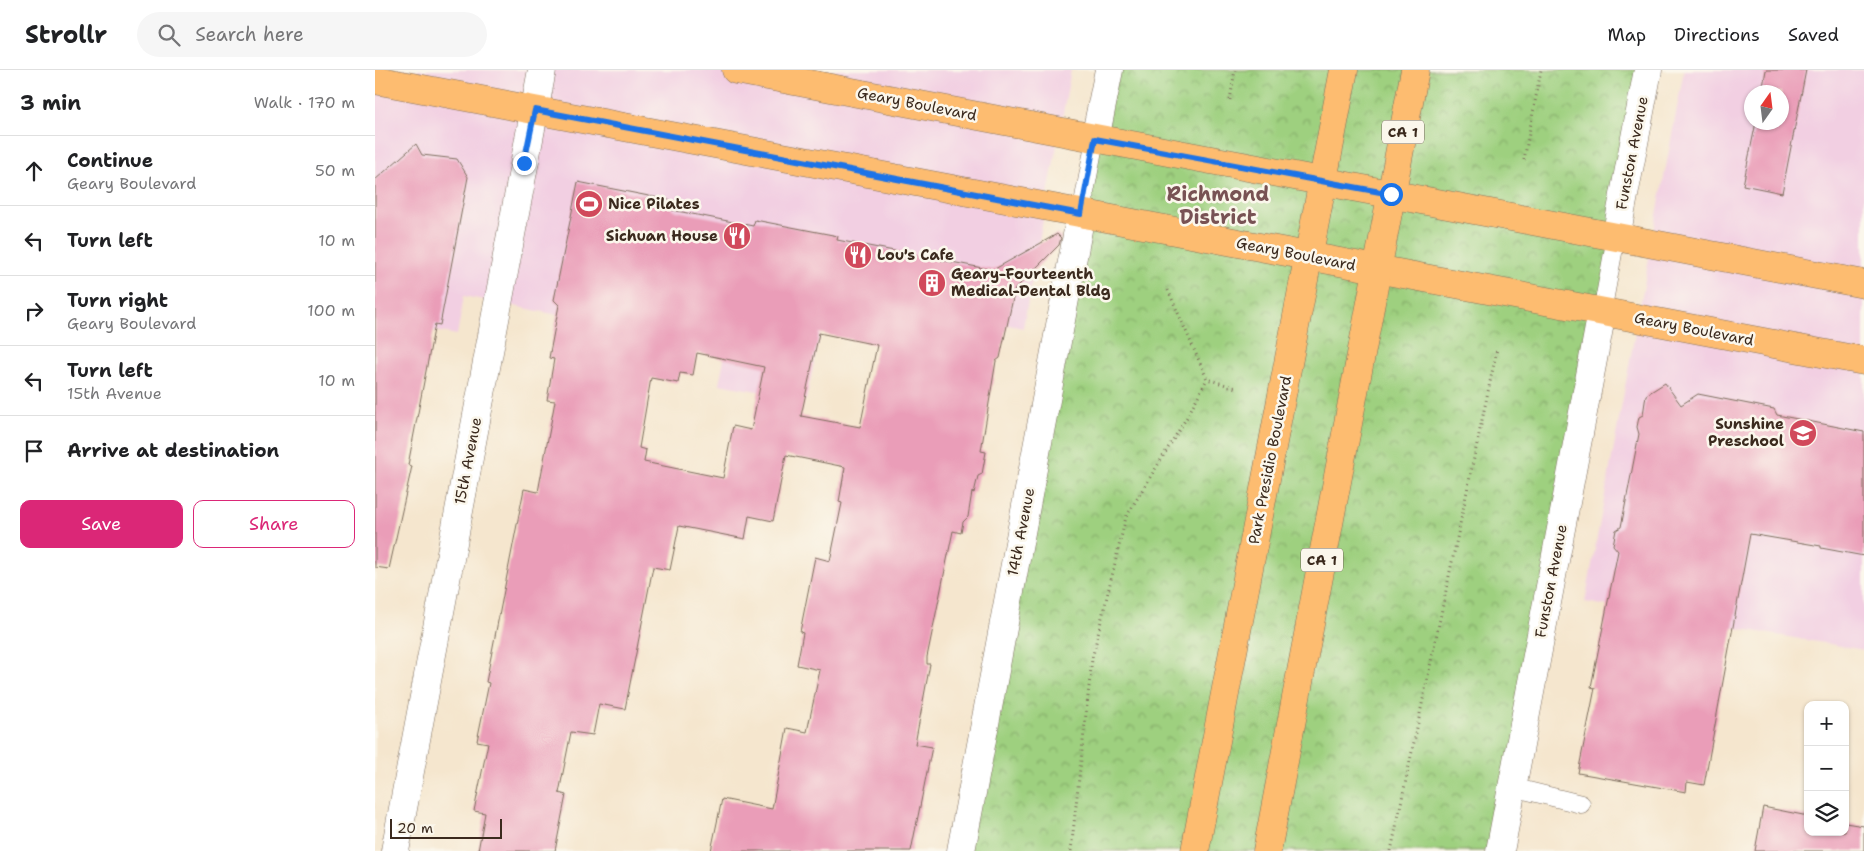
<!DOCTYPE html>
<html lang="en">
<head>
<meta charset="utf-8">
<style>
  :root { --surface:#fff; --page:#f6f6f6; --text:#202124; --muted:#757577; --line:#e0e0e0; --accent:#db2777 }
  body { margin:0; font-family:"Shantell Sans",sans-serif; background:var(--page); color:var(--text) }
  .controls { position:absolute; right:15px; bottom:15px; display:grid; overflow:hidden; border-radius:10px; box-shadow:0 1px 4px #0004 }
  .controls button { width:45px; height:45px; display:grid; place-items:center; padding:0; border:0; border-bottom:1px solid var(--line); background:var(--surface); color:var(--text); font:25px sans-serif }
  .compass { position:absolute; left:1369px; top:15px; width:45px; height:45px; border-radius:50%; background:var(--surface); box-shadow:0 1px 4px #0004; rotate:14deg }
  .scale { position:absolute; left:15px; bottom:12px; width:112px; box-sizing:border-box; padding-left:5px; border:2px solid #3b2a1e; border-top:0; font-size:14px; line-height:18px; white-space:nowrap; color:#3b2a1e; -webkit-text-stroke:4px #fbf7ec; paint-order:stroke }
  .stop { position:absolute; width:15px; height:15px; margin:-11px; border:4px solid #1a73e8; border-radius:50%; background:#fff }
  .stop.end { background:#1a73e8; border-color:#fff; box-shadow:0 1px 5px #0008 }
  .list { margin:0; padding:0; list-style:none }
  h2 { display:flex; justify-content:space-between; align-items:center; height:65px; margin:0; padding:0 20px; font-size:21px }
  h2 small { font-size:16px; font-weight:400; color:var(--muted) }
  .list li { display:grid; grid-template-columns:32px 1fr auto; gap:15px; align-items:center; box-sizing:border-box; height:70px; padding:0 20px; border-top:1px solid var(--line) }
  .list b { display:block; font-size:19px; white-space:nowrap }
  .list p { margin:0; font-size:16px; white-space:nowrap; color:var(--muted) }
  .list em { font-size:16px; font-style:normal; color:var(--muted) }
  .actions { display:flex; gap:10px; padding:15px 20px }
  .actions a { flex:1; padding:11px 0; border:1px solid var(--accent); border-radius:10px; text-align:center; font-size:18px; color:var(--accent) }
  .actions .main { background:var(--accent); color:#fff }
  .icon { flex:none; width:28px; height:28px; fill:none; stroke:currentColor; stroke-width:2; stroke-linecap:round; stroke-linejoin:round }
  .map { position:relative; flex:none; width:1489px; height:781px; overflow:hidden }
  header { display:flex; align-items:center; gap:30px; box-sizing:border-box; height:70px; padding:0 25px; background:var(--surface); border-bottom:1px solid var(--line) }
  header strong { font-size:24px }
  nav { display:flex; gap:28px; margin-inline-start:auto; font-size:18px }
  .search { width:350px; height:45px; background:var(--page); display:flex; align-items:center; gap:12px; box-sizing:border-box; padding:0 18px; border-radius:28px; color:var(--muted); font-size:19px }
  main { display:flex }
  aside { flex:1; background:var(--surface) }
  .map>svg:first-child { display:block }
  .built { fill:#f2cfe2; fill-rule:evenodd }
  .park { fill:url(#park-crowns); stroke:#6c7d4e }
  .building { fill:#ea9db8; fill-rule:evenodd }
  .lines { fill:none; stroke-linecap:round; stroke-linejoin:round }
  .service-casing { stroke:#7c6c5c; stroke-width:19 }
  .minor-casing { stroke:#7c6c5c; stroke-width:29 }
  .primary-casing { stroke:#7c6c5c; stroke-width:29 }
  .trunk-casing { stroke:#7c6c5c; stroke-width:29 }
  .path { stroke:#7c6c5c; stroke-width:3; stroke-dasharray:1 4; stroke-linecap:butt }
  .service { stroke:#fff; stroke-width:18 }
  .minor { stroke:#fff; stroke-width:28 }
  .primary { stroke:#fdbc6f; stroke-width:28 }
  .trunk { stroke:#fdbc6f; stroke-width:28 }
  .route { stroke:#1a73e8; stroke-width:6 }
  .labels { text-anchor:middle; stroke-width:5; stroke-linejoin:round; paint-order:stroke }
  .shield { fill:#fbf7ec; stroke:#75685c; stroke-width:1 }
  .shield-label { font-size:14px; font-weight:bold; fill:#3b2a1e }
  .street-label { font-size:15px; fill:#3b2a1e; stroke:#fbf7ec }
  .poi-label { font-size:15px; font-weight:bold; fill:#3b2a1e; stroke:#fbf7ec; text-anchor:start }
  .district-label { font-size:20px; font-weight:bold; fill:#785254; stroke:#fbf7ec }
</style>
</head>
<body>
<header>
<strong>Strollr</strong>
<div class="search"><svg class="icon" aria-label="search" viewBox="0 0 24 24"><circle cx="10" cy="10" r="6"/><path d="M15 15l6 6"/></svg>Search here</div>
<nav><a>Map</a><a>Directions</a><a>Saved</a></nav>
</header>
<main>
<aside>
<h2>3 min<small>Walk · 170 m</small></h2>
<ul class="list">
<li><svg class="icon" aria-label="ahead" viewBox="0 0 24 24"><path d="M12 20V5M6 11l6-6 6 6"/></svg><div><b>Continue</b><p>Geary Boulevard</p></div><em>50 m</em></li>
<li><svg class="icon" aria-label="left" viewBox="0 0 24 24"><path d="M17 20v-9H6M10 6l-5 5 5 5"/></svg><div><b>Turn left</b></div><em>10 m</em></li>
<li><svg class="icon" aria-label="right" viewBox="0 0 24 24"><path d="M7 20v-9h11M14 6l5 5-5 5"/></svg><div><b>Turn right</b><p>Geary Boulevard</p></div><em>100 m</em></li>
<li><svg class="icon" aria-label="left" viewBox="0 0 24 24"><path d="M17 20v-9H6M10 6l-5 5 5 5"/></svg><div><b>Turn left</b><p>15th Avenue</p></div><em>10 m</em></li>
<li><svg class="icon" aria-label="arrive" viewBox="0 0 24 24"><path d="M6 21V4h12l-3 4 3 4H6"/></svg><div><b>Arrive at destination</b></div></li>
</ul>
<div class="actions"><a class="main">Save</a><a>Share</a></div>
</aside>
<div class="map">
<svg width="1489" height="781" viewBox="0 0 1489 781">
  <defs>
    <pattern id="park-crowns" width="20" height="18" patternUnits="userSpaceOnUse" patternTransform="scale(1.25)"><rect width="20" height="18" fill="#9ed07f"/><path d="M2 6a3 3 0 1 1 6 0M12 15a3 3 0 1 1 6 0" fill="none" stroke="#82a967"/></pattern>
  </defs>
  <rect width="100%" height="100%" fill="#fbf7ec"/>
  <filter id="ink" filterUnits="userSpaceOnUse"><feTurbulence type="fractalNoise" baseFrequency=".02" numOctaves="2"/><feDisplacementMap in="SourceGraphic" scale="10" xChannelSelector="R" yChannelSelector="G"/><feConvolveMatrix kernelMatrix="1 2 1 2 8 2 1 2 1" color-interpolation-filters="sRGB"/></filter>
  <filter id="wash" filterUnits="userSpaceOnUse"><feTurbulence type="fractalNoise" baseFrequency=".0096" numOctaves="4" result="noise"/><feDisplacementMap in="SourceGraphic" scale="20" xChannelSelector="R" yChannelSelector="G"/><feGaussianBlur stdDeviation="1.12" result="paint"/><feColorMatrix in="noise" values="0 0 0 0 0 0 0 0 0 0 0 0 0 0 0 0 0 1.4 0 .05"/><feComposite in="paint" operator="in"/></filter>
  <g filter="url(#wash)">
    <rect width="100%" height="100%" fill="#f5e6ce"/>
    <g class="built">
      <polygon points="0,0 696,0 648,258 455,219 431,330 344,314 351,279 89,226 82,265 0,250"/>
      <path d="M1309,0H1489V580L1210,532ZM1376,22H1406V52H1376Z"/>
    </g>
    <polygon class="park" points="734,0 1273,0 1124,781 585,781"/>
    <g id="blocks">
      <g class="building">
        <polygon points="1391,0 1431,0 1407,123 1368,115 1381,52 1406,52 1406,22 1387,22"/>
        <polygon points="41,74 47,85 82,89 93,107 65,255 60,254 33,395 37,396 14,499 0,497 0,110"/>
        <path d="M203,112L299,131L297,140L378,156L380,150L463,166L462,170L618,200L682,164L686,168L684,175L640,219L625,288L621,291L606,381L611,382L607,404L603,406L599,423L597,422L593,447L588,452L586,463L578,461L552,587V594H555L540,674L557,677L536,781H336L347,729L397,739L412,658L432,662L445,600L422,595L428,563L425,562L440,487L455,491L467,433L464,432L470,397L411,385L398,451L374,446L370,469L304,456L295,500L278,497L250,639L224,634L218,665L196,662L184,723L191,725L180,781H103L110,743L99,741L113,673L102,671L114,613L111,612L149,419L163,422L180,331L172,330L179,289L174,288L184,235L179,230ZM444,263L502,275L485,357L426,346ZM322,283L389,297L376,360L358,356L348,408L269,392L271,380L264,378L276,308L303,313L305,303L318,305Z"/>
        <polygon points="1290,313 1306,335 1323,324 1399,339 1402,345 1489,362 1489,486 1446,478 1446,476 1375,464 1329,715 1312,712 1311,722 1203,703 1220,618 1216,617 1243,481 1238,475 1241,460 1246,457 1264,364 1262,357 1264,347 1268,345 1271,325"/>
        <polygon points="1388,737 1433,746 1433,762 1470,762 1470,753 1489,756 1489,781 1380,781"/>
      </g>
    </g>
  </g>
  <g filter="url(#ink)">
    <use href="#blocks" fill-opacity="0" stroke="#7c6c5c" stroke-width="1"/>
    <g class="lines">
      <defs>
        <g id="service">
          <polyline points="706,144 720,69"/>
          <polyline points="1227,242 1241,167"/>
          <polyline points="1137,717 1206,734"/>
        </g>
        <g id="minor">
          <polyline points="720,69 734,0"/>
          <polyline points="1241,167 1273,0"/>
          <polyline points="20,781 167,0"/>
          <polyline points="586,781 706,144"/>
          <polyline points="1125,781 1227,242"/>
        </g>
        <g id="primary">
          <polyline points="361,0 1489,214"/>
          <polyline points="0,10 1489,291"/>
        </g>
        <g id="trunk">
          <polyline points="820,781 969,0"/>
          <polyline points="892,781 1040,0"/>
        </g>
      </defs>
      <use href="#service" class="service-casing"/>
      <use href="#minor" class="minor-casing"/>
      <use href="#primary" class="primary-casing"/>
      <use href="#trunk" class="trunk-casing"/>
      <g class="path">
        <polyline points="855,30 860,0"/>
        <polyline points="1149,90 1166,0"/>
        <polyline points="793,220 832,309 861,318"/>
        <polyline points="696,781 717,589 751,447 812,347 832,309"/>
        <polyline points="1016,781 1122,279"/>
      </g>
      <use href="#service" class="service"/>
      <use href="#minor" class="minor"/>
      <use href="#primary" class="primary"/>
      <use href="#trunk" class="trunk"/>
    </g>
  </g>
  <g class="lines" filter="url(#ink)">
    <polyline class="route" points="149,93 160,40 706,144 720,69 1016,124"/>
  </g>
  <defs>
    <symbol id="stadium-disc" viewBox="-11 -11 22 22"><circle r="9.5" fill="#d1495b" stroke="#fbf7ec"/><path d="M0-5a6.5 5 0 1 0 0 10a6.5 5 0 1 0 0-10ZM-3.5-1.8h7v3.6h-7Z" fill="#fff"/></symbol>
    <symbol id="restaurant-disc" viewBox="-11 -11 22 22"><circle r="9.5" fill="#d1495b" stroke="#fbf7ec"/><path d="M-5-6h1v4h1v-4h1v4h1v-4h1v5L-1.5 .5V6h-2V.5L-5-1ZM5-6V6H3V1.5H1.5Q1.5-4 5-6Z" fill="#fff"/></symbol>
    <symbol id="building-disc" viewBox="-11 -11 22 22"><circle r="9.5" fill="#d1495b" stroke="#fbf7ec"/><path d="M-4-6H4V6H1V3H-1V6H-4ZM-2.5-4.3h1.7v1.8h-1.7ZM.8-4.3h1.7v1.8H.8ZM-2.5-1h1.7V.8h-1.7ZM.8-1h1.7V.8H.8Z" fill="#fff"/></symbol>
    <symbol id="school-disc" viewBox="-11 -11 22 22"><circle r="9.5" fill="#d1495b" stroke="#fbf7ec"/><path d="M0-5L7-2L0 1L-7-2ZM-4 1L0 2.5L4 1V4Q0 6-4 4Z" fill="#fff"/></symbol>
  </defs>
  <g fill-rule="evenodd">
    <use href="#stadium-disc" x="198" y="118" width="32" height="32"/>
    <use href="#restaurant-disc" x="346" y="150" width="32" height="32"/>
    <use href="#restaurant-disc" x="467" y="169" width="32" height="32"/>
    <use href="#building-disc" x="541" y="197" width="32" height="32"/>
    <use href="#school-disc" x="1412" y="347" width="32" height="32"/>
  </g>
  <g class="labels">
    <g class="shield">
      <rect x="1007" y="50.5" width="42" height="23" rx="4"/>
      <rect x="926" y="478.5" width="42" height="23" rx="4"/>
    </g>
    <g class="shield-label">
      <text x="1028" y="67">CA 1</text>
      <text x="947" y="495">CA 1</text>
    </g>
    <g class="street-label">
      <text transform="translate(542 34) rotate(11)" y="5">Geary Boulevard</text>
      <text transform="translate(1257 83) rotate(-79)" y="5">Funston Avenue</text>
      <text transform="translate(921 184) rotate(11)" y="5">Geary Boulevard</text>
      <text transform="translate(1319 259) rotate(11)" y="5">Geary Boulevard</text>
      <text transform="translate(895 390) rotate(-79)" y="5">Park Presidio Boulevard</text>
      <text transform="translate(93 391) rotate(-79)" y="5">15th Avenue</text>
      <text transform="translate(646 462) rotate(-79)" y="5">14th Avenue</text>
      <text transform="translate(1176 511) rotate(-79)" y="5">Funston Avenue</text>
    </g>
    <g class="poi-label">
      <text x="233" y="139">Nice Pilates</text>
      <text x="343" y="171" text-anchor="end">Sichuan House</text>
      <text x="502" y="190">Lou's Cafe</text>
      <text x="576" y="209">Geary-Fourteenth<tspan x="576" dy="17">Medical-Dental Bldg</tspan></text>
      <text x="1409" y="359" text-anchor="end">Sunshine<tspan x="1409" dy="17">Preschool</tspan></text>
    </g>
    <g class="district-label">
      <text x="843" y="131">Richmond<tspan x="843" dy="23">District</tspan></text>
    </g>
  </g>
</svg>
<div class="controls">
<button>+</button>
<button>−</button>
<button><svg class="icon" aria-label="layers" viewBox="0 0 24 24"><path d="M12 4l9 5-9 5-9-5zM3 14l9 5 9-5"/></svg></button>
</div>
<svg class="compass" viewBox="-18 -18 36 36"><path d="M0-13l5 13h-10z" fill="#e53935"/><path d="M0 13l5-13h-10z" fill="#757577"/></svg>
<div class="scale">20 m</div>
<div class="stop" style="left:1016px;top:124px"></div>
<div class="stop end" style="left:149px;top:93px"></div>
</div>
</main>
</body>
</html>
